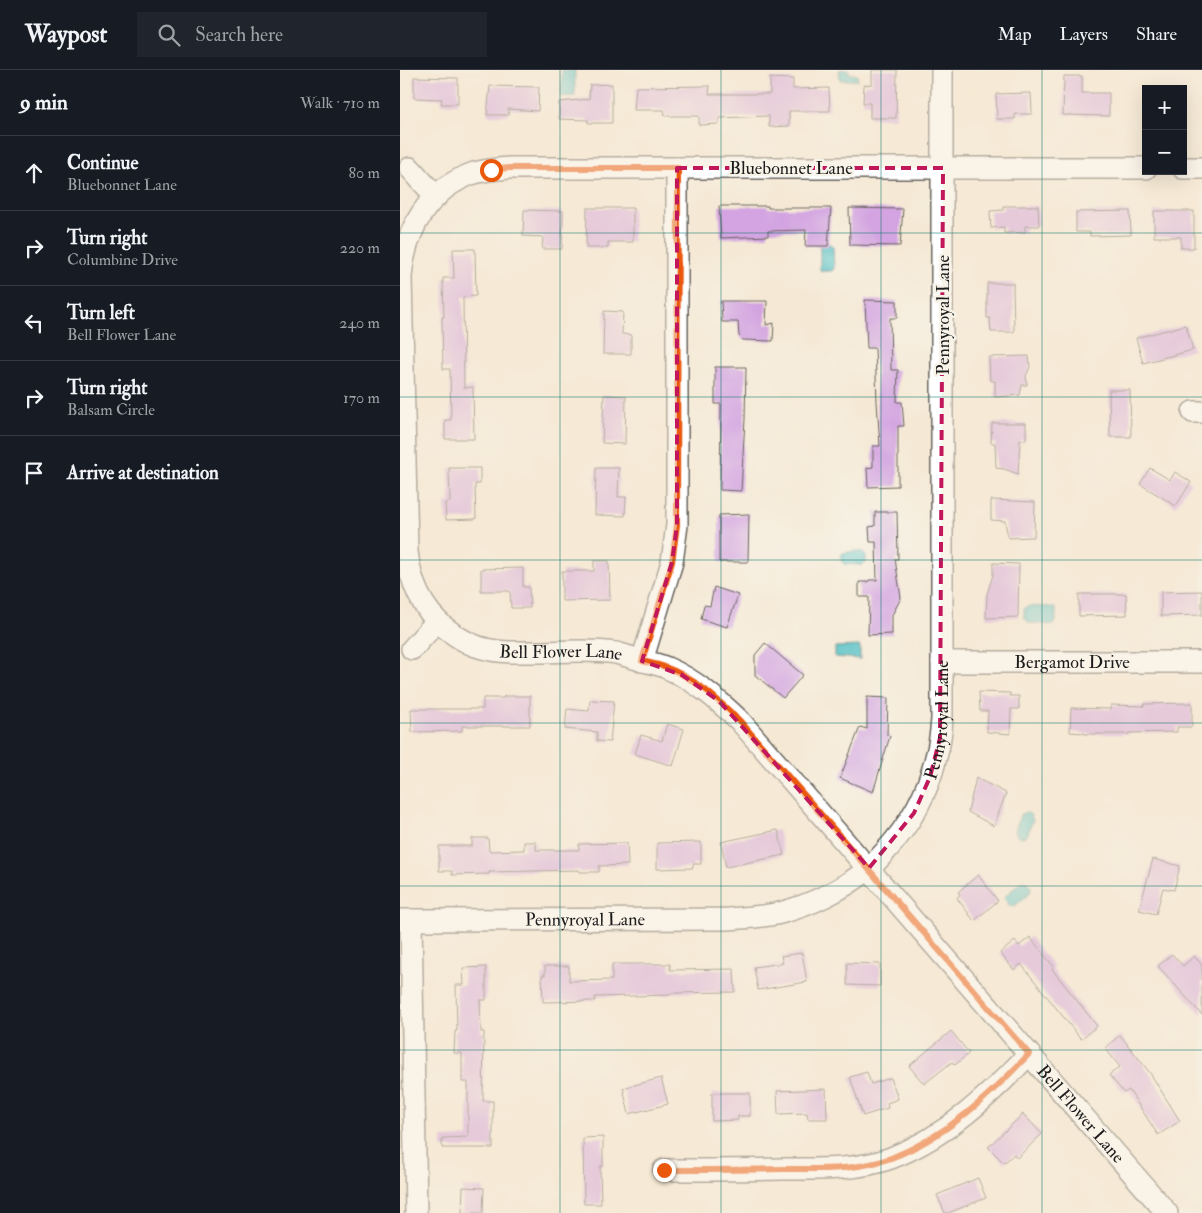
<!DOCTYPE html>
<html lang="en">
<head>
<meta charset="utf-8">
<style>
  :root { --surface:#171b24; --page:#20242c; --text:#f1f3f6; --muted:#9ea1a6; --line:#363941 }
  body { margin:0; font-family:"IM FELL Double Pica",serif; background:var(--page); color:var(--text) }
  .controls { position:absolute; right:15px; top:15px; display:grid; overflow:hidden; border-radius:0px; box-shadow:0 5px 20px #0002 }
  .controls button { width:45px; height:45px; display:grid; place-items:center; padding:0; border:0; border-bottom:1px solid var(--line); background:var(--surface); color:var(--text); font:25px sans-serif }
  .stop { position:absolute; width:15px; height:15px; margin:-11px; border:4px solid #ea580c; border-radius:50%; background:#fff }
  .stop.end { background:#ea580c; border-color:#fff; box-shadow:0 1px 5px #0008 }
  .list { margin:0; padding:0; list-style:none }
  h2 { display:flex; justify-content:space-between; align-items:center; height:65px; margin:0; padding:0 20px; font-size:21px }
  h2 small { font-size:16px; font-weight:400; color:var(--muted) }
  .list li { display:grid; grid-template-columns:32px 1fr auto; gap:15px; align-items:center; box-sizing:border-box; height:75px; padding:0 20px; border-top:1px solid var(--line) }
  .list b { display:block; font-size:19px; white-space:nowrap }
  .list p { margin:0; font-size:16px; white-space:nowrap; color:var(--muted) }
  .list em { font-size:16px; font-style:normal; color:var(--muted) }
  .icon { flex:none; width:28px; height:28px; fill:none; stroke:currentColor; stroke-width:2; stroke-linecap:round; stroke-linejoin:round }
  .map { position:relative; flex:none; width:802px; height:1143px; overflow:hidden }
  header { display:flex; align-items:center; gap:30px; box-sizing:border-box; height:70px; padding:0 25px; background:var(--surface); border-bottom:1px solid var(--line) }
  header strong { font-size:24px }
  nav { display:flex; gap:28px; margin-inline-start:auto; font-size:18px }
  .search { width:350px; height:45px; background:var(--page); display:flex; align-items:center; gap:12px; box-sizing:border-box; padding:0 18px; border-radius:0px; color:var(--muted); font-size:19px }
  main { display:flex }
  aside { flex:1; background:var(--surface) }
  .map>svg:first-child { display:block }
  .water { fill:#50bfc5; stroke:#366e70 }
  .building { fill:#d3a4e1 }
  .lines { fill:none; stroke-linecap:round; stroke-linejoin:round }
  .minor-casing { stroke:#68645d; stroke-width:24 }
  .minor { stroke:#fff; stroke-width:21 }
  .route { stroke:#ea580c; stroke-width:6 }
  .marked { fill:none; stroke:#c2185b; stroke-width:4; stroke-dasharray:10 6; stroke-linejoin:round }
  .grid { fill:none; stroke:#0f766e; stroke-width:1; stroke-opacity:0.55 }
  .labels { text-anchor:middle; stroke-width:5; stroke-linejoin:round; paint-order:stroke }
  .street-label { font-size:18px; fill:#1c1c1c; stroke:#f7f3e8 }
</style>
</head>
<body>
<header>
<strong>Waypost</strong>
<div class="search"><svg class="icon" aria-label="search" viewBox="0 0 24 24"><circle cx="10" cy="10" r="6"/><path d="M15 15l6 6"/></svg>Search here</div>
<nav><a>Map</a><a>Layers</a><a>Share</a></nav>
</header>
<main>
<aside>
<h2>9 min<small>Walk · 710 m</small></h2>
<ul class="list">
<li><svg class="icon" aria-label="ahead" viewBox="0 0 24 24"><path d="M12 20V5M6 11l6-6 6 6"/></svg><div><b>Continue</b><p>Bluebonnet Lane</p></div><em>80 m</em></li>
<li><svg class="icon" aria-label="right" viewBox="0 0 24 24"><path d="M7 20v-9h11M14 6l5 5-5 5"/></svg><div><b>Turn right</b><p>Columbine Drive</p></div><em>220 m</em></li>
<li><svg class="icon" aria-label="left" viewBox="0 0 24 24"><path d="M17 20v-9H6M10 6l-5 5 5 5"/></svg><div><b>Turn left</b><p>Bell Flower Lane</p></div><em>240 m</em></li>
<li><svg class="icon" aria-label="right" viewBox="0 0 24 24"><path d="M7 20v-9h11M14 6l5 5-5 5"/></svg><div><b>Turn right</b><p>Balsam Circle</p></div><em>170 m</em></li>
<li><svg class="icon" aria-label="arrive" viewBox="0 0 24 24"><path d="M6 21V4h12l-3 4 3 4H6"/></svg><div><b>Arrive at destination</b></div></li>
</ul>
</aside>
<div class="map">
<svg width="802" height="1143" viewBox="0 0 802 1143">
  <rect width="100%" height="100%" fill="#f7f3e8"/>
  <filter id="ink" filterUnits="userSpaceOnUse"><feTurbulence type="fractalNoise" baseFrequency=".02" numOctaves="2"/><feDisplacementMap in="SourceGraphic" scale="10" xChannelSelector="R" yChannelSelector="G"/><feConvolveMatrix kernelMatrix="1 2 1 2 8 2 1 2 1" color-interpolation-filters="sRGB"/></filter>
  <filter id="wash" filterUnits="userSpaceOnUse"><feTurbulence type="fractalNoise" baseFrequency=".0096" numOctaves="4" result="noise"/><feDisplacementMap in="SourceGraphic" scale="20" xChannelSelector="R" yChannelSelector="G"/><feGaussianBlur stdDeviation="1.12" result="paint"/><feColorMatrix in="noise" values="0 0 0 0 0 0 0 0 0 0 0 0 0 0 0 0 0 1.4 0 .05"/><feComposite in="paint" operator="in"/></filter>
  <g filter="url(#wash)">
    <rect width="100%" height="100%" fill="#f5e9d5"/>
    <g class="water">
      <polygon points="162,0 175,0 175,26 161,27"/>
      <polygon points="439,0 449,0 449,3 457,5 458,10 440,10"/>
      <polygon points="422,174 430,174 433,177 434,199 431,201 421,201 420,199 420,176"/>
      <polygon points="456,481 462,482 466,486 466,491 462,495 444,494 441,490 441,486 443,483"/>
      <polygon points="628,536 653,537 656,539 656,551 653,555 629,553 624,547 624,539"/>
      <polygon points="460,576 460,589 435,587 435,577"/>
      <polygon points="625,742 630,744 633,750 627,766 622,767 617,766 615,761 620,745"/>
      <polygon points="621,812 627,812 631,817 630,823 615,836 610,836 605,829 605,826"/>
    </g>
    <g id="blocks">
      <g class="building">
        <polygon points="472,0 497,0 496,48 470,48 470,33 463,33 464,15 472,14"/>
        <polygon points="664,6 682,6 682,23 709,23 709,46 663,45"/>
        <polygon points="14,7 58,8 58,34 41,34 42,29 14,28"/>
        <polygon points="370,8 393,9 393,19 429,18 430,41 389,41 389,56 369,57 369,46 319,48 319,54 299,55 299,46 265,46 264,40 234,40 236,17 310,16 309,24 370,24"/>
        <polygon points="212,14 212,53 188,53 188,50 159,49 159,32 189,29 190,15"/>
        <polygon points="90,16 139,17 138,41 108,39 109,45 87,45"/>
        <polygon points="631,23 632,44 615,44 615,49 597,49 596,24"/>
        <polygon points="319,136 368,136 368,138 431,138 428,176 405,176 406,160 368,161 368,166 321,168"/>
        <polygon points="603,136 638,136 639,156 625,156 625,162 604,163 604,157 591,158 590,141 603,140"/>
        <polygon points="187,138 233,138 233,172 208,172 208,178 186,178"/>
        <polygon points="449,138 503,139 500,176 450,175"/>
        <polygon points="124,140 163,141 162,179 142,179 143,167 123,166"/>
        <polygon points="730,141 731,165 690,166 690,162 676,162 676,142"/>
        <polygon points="754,141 794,141 794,178 781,178 781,167 754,167"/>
        <polygon points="53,179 75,179 76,226 63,227 64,318 73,317 74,369 45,369 45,350 51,350 50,299 43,299 42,247 44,247 43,208 54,208"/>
        <polygon points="587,213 613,213 614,262 591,262 590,248 587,248"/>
        <polygon points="465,230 497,231 497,248 490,248 491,300 498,300 497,332 502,332 504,356 498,356 498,416 468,417 467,398 473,397 473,376 480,376 477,332 475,278 467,278"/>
        <polygon points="321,231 367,231 366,255 374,253 373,271 343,270 339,266 338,252 322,252"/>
        <polygon points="204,241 223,242 222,264 231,265 231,284 203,284"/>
        <polygon points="786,255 793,280 743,293 736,268"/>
        <polygon points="629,286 630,297 626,306 627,315 622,315 620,325 595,327 595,311 590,311 589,287"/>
        <polygon points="315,297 346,297 345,349 341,421 320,420 321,334 315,334"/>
        <polygon points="709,320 730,320 731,367 710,367"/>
        <polygon points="204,325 226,326 225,374 202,373"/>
        <polygon points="592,353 626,353 626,370 620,370 618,404 604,399 596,398 595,373 591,373"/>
        <polygon points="49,398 80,398 80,414 75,414 76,449 46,450 45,433 50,432"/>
        <polygon points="196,398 219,398 218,427 226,427 225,446 195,445"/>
        <polygon points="750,398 770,410 775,402 791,412 776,436 740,414"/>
        <polygon points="591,430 635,432 634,467 608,468 605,451 591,450"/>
        <polygon points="475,442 497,442 498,489 495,489 501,528 492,545 492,564 468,565 469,527 459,527 459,512 468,512 469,510 477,510 476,472 470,472 469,457 475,456"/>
        <polygon points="349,444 348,492 319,492 319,445"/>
        <polygon points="194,491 209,491 210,530 162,531 162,501 194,501"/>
        <polygon points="593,493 619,494 618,547 586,548 587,524 593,505"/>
        <polygon points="123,498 123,517 129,517 130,538 111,538 110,521 81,521 81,499"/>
        <polygon points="314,517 338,525 327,557 301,549 304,535 310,536"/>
        <polygon points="802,521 802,545 761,546 761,522"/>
        <polygon points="679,524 726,524 727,545 679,546"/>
        <polygon points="365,573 403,605 383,628 355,605 355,585"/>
        <polygon points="579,622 610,623 610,626 619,626 619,639 611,639 610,664 587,662 588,641 580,641"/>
        <polygon points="104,626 130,626 130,656 62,656 62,661 12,662 11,639 83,639 83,628 104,628"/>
        <polygon points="467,627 488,628 487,665 490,666 473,722 440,708 460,657 467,659"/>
        <polygon points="190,630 214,631 210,672 197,671 197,662 165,659 167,639 189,641"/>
        <polygon points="792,633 792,657 777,657 777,662 729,663 729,664 684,664 684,663 670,662 671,638 711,639 711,635 744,636 744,634"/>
        <polygon points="267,654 284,659 273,696 235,684 241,665 262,671"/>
        <polygon points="576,708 606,723 594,756 568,742"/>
        <polygon points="378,760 384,785 326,797 321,772"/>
        <polygon points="72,768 88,768 89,781 124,780 124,772 136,772 136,780 179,780 179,774 227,773 228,795 199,796 199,802 180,802 179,800 89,802 89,804 52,805 52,801 39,801 39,776 72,776"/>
        <polygon points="301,772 301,794 293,794 293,798 257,799 257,773"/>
        <polygon points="753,789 780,796 774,820 763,818 756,844 739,840"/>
        <polygon points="578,805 598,831 574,851 557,828 560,824 558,822"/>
        <polygon points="630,867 654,897 652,899 697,956 681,969 621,894 614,900 600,883 615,871 619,876"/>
        <polygon points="402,883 407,912 358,920 354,897 383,893 381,886"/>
        <polygon points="772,884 783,896 794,886 802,895 802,945 758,896"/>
        <polygon points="447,893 480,894 480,916 447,915"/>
        <polygon points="212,894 270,894 270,900 334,899 335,922 271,923 271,925 195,927 195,931 143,932 142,905 145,905 145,896 169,896 169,911 212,910"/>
        <polygon points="86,897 86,930 80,930 81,962 84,962 83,1031 93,1031 93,1078 42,1078 42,1068 68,1067 68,1012 62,1012 62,983 54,983 55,961 57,961 56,915 64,915 63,898"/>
        <polygon points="551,961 569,983 555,995 552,992 524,1014 509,996"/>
        <polygon points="720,965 750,1003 780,1051 758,1065 729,1020 724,1023 709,1005 720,997 705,978"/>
        <polygon points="467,1002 471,1014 491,1008 498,1029 487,1033 488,1038 463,1046 450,1007"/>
        <polygon points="261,1008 268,1034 229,1044 223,1018"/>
        <polygon points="426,1019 427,1049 408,1049 407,1043 378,1044 377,1021"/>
        <polygon points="312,1023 350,1023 350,1046 338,1046 338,1050 312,1051"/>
        <polygon points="623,1044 642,1064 617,1088 614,1084 604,1093 588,1077"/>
        <polygon points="203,1067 203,1096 200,1096 201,1134 184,1134 183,1068"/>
        <polygon points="578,1108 586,1128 548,1143 545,1143 537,1125"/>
        <polygon points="63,1117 84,1118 83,1143 62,1143"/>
      </g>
    </g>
  </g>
  <g filter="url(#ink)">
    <use href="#blocks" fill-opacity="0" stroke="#68645d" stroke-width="1"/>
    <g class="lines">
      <defs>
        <g id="minor">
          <polyline points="10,98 36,127"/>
          <path id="s1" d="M746,98H109C97,99 86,100 74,103C28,119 5,160 1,207L7,481C10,511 20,537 44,557C54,565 64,572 76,576C95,583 113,582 133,582C160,582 189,579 216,583C224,585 233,588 241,590C250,593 259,594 267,598C295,610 318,630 340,651L767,1143"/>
          <polyline points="783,98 802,98"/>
          <polyline points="793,342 802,342"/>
          <polyline points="12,579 37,551"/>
          <polyline points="242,591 272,492 277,455 277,98"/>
          <path id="s2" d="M542,592H802"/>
          <path id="s3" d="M0,850L328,849C345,848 363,847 380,843C411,835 444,819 468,799C474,795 479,788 484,783C509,756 528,723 536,687C540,675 541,662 542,649V0"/>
          <polyline points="11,850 16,1143"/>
          <path d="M264,1100C303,1100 342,1100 382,1099C418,1099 456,1101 491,1088C546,1067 589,1026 629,984"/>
        </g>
      </defs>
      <use href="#minor" class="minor-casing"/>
      <use href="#minor" class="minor"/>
    </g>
  </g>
  <g class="lines" filter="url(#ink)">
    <path class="route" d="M91,100L109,98H278L277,455L272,492L242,591C250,593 257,594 265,597C294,607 318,630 340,651L629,984C589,1026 546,1067 491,1088C456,1101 418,1099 382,1099C342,1100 303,1100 264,1100"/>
  </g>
  <path d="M0 0H802V1143H0ZM277,98H543L540,668L530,707L514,743L469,798L319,631L282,605L242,591L272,492L277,455Z" fill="#f5e9d5" fill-opacity=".55" fill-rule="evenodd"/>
  <path class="marked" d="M277,98H543L540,668L530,707L514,743L469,798L319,631L282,605L242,591L272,492L277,455Z"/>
  <path class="grid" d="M160,0V1143M321,0V1143M481,0V1143M642,0V1143M0,163H802M0,327H802M0,490H802M0,653H802M0,816H802M0,980H802"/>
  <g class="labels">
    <g class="street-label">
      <text x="391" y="104">Bluebonnet Lane</text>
      <text transform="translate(543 245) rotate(-90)" y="6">Pennyroyal Lane</text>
      <text dy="6" stroke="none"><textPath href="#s1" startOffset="1291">Bell Flower Lane</textPath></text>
      <text dy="6" stroke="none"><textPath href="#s2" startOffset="130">Bergamot Drive</textPath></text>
      <text dy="6" stroke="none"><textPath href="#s3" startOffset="650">Pennyroyal Lane</textPath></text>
      <text dy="6" stroke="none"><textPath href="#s3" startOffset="185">Pennyroyal Lane</textPath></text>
      <text dy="6" stroke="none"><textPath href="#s1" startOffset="2010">Bell Flower Lane</textPath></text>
    </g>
  </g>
</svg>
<div class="controls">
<button>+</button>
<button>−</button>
</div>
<div class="stop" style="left:91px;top:100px"></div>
<div class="stop end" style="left:264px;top:1100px"></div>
</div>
</main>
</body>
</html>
